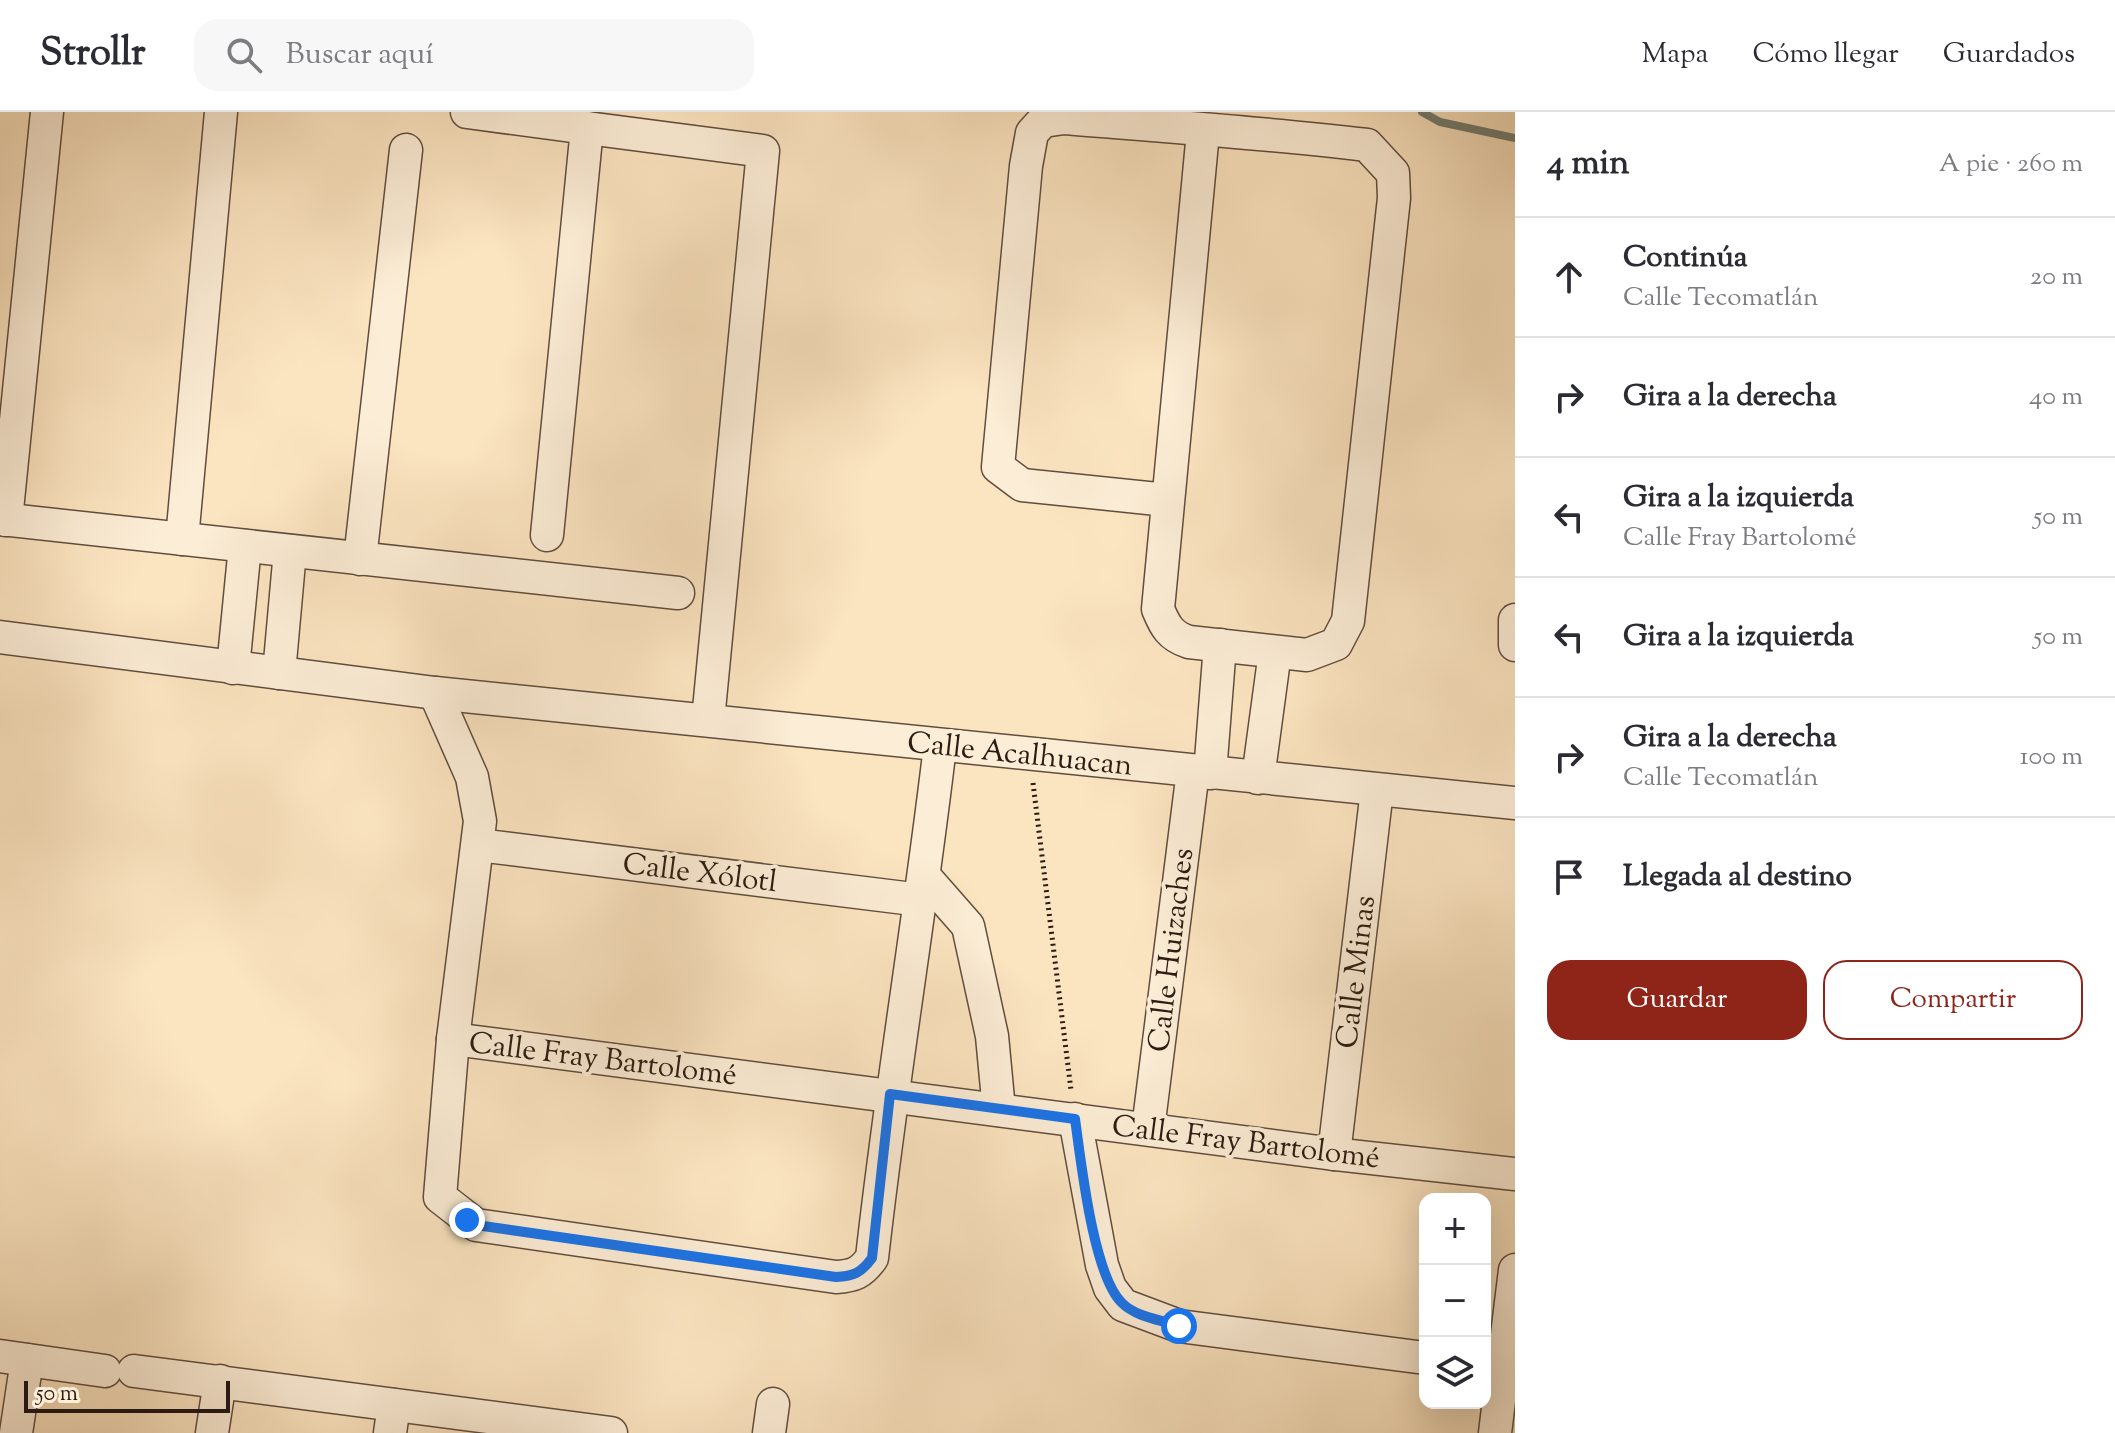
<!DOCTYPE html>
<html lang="es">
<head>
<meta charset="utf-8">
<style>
  :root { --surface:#fff; --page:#f7f7f7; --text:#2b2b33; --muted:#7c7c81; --line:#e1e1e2; --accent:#8f2418 }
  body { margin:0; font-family:"Sorts Mill Goudy",serif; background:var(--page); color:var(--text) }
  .controls { position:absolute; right:24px; bottom:24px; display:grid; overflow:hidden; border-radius:16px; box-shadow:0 8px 32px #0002 }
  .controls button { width:72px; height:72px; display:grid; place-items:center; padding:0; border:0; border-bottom:2px solid var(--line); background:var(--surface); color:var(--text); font:40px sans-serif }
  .scale { position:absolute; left:24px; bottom:20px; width:206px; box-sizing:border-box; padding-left:8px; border:4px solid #2c1b12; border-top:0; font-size:22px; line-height:28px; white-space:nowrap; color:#2c1b12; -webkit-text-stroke:6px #fcedd6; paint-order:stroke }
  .stop { position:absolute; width:24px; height:24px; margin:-18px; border:6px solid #1a73e8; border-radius:50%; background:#fff }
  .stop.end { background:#1a73e8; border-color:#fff; box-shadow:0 2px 8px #0008 }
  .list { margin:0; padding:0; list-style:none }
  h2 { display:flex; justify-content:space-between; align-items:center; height:104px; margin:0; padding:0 32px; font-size:34px }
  h2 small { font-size:26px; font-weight:400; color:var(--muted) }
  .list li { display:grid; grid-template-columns:52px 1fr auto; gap:24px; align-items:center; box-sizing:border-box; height:120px; padding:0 32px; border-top:2px solid var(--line) }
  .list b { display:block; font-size:30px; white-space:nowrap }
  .list p { margin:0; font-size:26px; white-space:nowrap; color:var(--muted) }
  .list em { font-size:26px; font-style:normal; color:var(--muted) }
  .actions { display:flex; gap:16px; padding:24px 32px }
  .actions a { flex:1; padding:18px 0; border:2px solid var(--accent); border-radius:24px; text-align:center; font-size:28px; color:var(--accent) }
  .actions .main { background:var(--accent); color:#fff }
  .icon { flex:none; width:44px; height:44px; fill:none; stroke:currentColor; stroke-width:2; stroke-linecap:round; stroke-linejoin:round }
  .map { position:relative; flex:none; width:1515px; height:1321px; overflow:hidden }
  header { display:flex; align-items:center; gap:48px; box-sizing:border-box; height:112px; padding:0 40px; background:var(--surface); border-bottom:2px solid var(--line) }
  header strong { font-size:38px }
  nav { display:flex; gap:44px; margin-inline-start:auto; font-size:28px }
  .search { width:560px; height:72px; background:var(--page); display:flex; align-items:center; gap:20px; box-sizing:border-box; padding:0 28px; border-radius:24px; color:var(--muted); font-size:30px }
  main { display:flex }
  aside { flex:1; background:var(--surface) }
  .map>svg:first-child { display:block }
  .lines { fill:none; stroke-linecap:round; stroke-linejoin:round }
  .stream { stroke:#717d74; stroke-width:8 }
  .street-casing { stroke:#604d3e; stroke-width:35 }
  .path { stroke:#2c1b12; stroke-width:5; stroke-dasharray:2 4; stroke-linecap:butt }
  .street { stroke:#fcedd6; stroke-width:32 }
  .route { stroke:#1a73e8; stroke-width:10 }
  .labels { text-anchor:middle; stroke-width:8; stroke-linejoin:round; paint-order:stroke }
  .street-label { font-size:30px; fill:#2c1b12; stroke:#fcedd6 }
</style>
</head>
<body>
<header>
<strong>Strollr</strong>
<div class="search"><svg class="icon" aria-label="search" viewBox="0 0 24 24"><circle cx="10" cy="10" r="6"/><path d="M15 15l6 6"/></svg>Buscar aquí</div>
<nav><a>Mapa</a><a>Cómo llegar</a><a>Guardados</a></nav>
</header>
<main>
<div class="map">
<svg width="1515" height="1321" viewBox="0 0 1515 1321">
  <rect width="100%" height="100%" fill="#fbe4c0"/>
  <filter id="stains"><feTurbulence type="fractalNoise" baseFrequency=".0025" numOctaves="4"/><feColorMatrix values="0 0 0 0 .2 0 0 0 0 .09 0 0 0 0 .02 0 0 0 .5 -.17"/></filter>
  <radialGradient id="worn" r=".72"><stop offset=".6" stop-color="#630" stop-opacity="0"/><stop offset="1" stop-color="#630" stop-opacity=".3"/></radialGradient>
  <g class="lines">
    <polyline class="stream" points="1422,0 1440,10 1515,26"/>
    <defs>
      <g id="street">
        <polyline points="467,0 587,16 547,423"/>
        <polyline points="587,16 763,39 708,608"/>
        <path d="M1167,388L1022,373L998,355L1026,54L1032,21L1043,9L1064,6C1165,14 1266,21 1367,33L1393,61L1394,86L1348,509L1336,532L1307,543L1189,530C1170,524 1165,514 1158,497L1203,20"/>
        <polyline points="0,407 678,481"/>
        <polyline points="6,408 47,0"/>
        <polyline points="182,427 221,0"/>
        <polyline points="360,447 406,38"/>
        <polyline points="1515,508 1515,533"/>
        <polyline points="0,525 435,581 1515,691"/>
        <polyline points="233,556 245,434"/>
        <polyline points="279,561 290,439"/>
        <path d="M435,581L472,665L480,709L453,927L440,1085L476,1113L836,1165C854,1164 861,1161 872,1146C891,975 920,805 940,634"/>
        <polyline points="1210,661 1220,533"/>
        <polyline points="1258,666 1275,540"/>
        <polyline points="478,733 921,788"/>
        <polyline points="925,765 968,814 992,924 999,998"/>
        <polyline points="453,927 1334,1042 1515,1062"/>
        <polyline points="1075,1007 1102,1153 1110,1176 1123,1193 1179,1214 1425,1246"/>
        <polyline points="1148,1017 1193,659"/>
        <polyline points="1334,1042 1377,678"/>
        <polyline points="0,1244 105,1259"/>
        <polyline points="134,1259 611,1321"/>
        <polyline points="16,1321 27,1248"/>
        <polyline points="212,1321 220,1269"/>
        <polyline points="390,1321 394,1293"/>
        <polyline points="769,1321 773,1292"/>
        <polyline points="1495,1321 1515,1158"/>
      </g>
    </defs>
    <use href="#street" class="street-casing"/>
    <polyline class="path" points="1033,671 1071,978"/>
    <use href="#street" class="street"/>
  </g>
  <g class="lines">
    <path class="route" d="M467,1108L476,1113L836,1165C854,1164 861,1161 872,1146L890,982L1075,1007C1081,1049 1093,1163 1122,1191C1136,1205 1161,1208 1179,1214"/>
  </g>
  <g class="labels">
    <g class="street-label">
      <text transform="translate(1020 641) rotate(6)" y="10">Calle Acalhuacan</text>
      <text transform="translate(700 760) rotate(7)" y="10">Calle Xólotl</text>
      <text transform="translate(1170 838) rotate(-83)" y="10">Calle Huizaches</text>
      <text transform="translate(1355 860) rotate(-83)" y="10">Calle Minas</text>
      <text transform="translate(603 946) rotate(7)" y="10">Calle Fray Bartolomé</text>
      <text transform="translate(1246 1029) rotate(7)" y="10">Calle Fray Bartolomé</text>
    </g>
  </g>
  <rect width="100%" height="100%" filter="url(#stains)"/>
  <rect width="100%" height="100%" fill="url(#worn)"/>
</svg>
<div class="controls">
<button>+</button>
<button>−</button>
<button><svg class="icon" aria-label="layers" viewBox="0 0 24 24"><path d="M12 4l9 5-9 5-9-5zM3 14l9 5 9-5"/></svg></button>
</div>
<div class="scale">50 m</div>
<div class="stop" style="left:1179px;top:1214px"></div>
<div class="stop end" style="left:467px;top:1108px"></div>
</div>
<aside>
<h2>4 min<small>A pie · 260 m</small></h2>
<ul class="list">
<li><svg class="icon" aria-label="ahead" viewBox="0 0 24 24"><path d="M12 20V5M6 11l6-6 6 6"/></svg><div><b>Continúa</b><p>Calle Tecomatlán</p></div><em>20 m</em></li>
<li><svg class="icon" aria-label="right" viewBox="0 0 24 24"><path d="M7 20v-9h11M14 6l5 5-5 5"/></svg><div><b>Gira a la derecha</b></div><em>40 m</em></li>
<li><svg class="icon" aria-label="left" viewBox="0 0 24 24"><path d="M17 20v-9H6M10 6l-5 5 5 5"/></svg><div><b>Gira a la izquierda</b><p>Calle Fray Bartolomé</p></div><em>50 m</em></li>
<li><svg class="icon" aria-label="left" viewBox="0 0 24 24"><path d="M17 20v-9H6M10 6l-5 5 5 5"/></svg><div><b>Gira a la izquierda</b></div><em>50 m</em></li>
<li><svg class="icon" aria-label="right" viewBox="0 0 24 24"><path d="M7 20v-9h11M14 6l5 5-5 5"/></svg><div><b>Gira a la derecha</b><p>Calle Tecomatlán</p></div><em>100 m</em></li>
<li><svg class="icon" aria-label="arrive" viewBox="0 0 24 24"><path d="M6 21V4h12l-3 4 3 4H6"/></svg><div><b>Llegada al destino</b></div></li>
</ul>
<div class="actions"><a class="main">Guardar</a><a>Compartir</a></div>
</aside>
</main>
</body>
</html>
